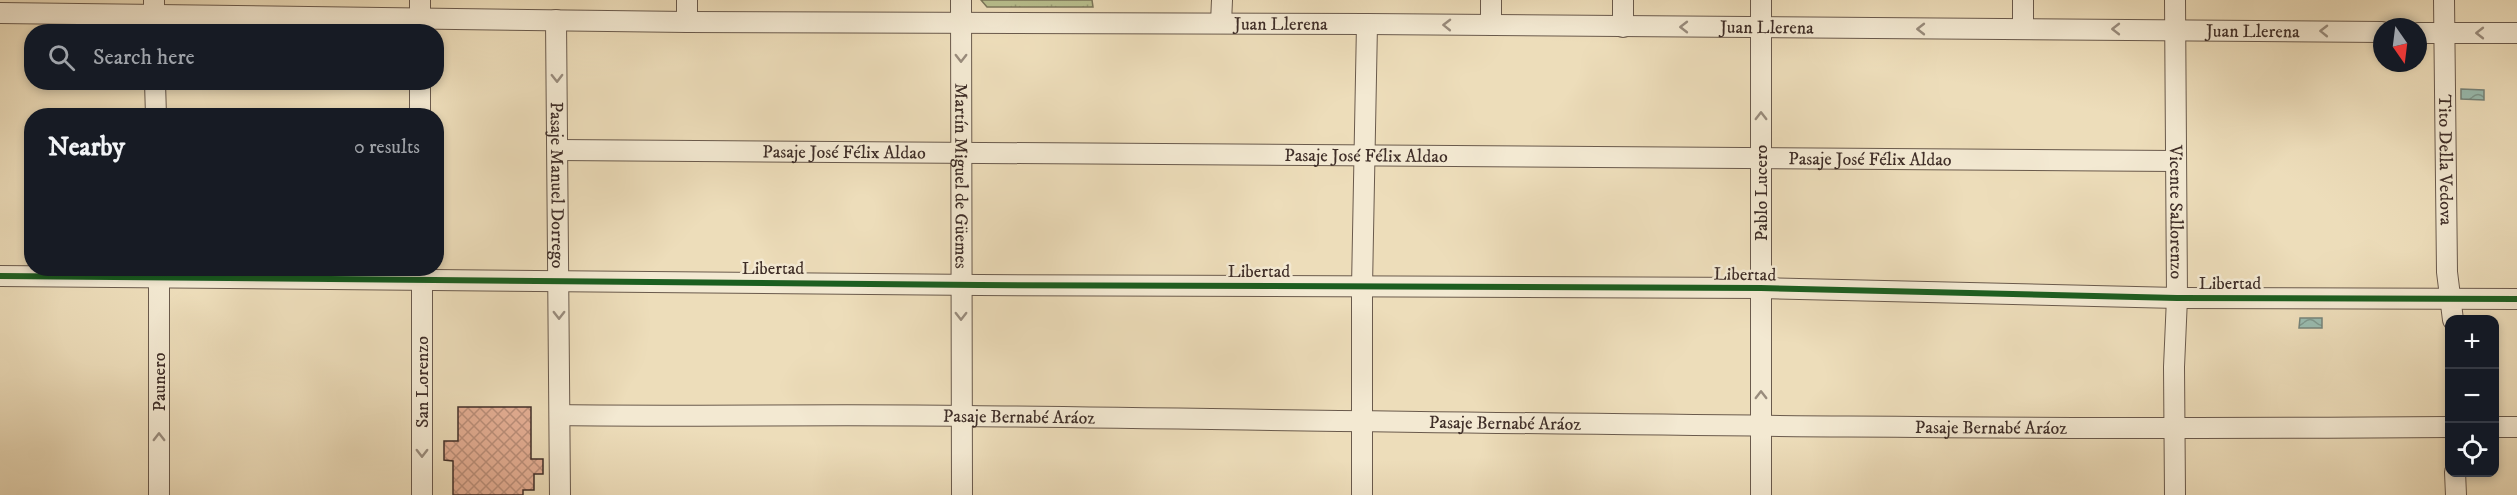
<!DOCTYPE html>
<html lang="en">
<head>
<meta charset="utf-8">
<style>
  :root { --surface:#171b24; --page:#242831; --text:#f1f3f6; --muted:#9ea1a6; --line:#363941 }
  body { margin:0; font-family:"IM FELL DW Pica",serif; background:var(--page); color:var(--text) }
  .controls { position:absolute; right:18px; bottom:18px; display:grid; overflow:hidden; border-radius:12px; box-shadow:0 3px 9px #0003 }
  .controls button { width:54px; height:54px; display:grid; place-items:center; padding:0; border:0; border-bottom:2px solid var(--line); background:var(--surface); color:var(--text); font:30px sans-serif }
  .compass { position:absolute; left:2373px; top:18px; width:54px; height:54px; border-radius:50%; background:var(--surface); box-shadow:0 3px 9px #0003; rotate:166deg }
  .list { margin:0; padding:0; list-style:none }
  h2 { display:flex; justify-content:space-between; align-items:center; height:78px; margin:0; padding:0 24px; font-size:26px }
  h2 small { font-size:20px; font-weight:400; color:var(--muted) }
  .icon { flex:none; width:33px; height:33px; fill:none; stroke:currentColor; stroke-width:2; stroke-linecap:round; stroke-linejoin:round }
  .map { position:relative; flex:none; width:2517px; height:495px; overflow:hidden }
  .search { position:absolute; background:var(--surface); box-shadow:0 3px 9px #0003; left:24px; top:24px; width:420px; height:66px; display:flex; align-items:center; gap:15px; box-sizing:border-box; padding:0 21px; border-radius:24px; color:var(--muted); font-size:22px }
  .panel { position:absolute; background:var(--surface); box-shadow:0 3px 9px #0003; left:24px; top:108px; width:420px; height:168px; border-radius:24px }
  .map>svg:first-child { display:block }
  .grass { fill:url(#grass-tufts); stroke:#7c775c; stroke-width:1.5 }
  .water { fill:url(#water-waves); stroke:#75837a; stroke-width:1.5 }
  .building { fill:url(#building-cross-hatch); stroke:#3f2e28; stroke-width:1.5 }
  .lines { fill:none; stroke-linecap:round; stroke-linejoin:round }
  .minor-casing { stroke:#6a5a4c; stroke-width:22 }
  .minor { stroke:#f3e9d2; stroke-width:20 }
  .cycleway-casing { stroke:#f3e9d2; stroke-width:10 }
  .cycleway { stroke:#1b5e20; stroke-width:6 }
  .oneway { stroke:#998c7d }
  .labels { text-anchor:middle; stroke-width:5; stroke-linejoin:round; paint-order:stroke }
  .street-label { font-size:18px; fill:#3f2e28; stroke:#f3e9d2 }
</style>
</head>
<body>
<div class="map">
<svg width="2517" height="495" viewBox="0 0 2517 495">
  <defs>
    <pattern id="grass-tufts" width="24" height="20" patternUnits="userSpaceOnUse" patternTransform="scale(1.5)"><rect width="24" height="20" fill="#b9c08f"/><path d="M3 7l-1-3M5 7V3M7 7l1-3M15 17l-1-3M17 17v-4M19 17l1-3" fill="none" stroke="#989c75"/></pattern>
    <pattern id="water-waves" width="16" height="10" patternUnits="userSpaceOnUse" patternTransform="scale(1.5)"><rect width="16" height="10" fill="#99bcb0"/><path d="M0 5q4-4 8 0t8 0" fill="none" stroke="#7e998f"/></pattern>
    <pattern id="building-cross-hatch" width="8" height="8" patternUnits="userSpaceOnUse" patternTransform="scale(1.5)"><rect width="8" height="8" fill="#e5af95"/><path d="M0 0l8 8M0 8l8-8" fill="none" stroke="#bb8f7a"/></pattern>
  </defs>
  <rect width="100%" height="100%" fill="#edddba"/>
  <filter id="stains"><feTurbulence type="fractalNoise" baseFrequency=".00333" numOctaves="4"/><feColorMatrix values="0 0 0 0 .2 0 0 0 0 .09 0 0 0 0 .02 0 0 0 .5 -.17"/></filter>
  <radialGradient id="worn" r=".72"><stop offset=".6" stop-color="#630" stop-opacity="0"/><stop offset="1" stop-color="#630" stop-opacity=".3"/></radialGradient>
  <polygon class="grass" points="981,0 1092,0 1093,7 987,7"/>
  <g class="water">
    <polygon points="2461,89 2484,90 2484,100 2461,99"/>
    <polygon points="2300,318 2322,318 2322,328 2299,328"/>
  </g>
  <polygon class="building" points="458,407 531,407 531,459 543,459 543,474 534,474 534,490 523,490 523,495 453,495 453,461 444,460 444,441 458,441"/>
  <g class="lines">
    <defs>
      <g id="minor">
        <polyline points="154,0 154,32"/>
        <path id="s1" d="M961,0L962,495"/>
        <polyline points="1761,0 1761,495"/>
        <polyline points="2023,0 2023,29"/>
        <path id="s2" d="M2175,0L2177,298L2174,367L2175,495"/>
        <path id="s3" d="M2444,0L2447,272L2453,320"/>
        <path id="s4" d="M0,13L687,22L1367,24L2382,32"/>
        <path id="s5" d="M556,20L560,495"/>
        <polyline points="687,22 687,0"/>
        <polyline points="1221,23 1222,0"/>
        <polyline points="1491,25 1491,0"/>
        <polyline points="1623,27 1623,0"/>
        <polyline points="420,32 420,0"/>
        <polyline points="2418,33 2517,33"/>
        <polyline points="155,82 156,116"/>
        <polyline points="420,82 420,116"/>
        <path id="s6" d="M558,150L2175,161"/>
        <polyline points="159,268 159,495"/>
        <polyline points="0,276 979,285 1761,288 2177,298 2517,299"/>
        <path id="s7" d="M560,415C696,417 832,414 968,416C1462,422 1956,431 2450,427"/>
        <polyline points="2494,427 2517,427"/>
        <polyline points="2455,472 2456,495"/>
        <polyline points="422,495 422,268"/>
        <polyline points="1362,495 1362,287 1367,24"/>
      </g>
    </defs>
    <use href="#minor" class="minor-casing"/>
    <use href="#minor" class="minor"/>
    <defs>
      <polyline id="cycleway" points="0,276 979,285 1761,288 2177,298 2517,299"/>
    </defs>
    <use href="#cycleway" class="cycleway-casing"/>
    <use href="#cycleway" class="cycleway"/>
  </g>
  <defs><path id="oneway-chevron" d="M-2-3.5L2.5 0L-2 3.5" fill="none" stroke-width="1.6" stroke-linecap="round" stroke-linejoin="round" transform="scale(1.5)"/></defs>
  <g class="oneway">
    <use href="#oneway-chevron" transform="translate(1447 25) rotate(-179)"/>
    <use href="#oneway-chevron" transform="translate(1684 27) rotate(-180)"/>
    <use href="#oneway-chevron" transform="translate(1921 29) rotate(-180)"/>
    <use href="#oneway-chevron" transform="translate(2116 29) rotate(-180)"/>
    <use href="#oneway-chevron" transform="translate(2324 31) rotate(-179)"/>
    <use href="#oneway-chevron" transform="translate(2480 33) rotate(-180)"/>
    <use href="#oneway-chevron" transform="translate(961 58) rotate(90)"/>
    <use href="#oneway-chevron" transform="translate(557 78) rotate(89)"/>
    <use href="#oneway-chevron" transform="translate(1761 116) rotate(-90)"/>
    <use href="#oneway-chevron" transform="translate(559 315) rotate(90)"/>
    <use href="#oneway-chevron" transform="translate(961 316) rotate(90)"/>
    <use href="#oneway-chevron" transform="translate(1761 395) rotate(-90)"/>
    <use href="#oneway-chevron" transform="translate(159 437) rotate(-90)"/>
    <use href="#oneway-chevron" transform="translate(422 453) rotate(90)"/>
  </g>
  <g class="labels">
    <g class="street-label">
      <text dy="6" stroke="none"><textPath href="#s4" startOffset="1281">Juan Llerena</textPath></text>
      <text dy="6" stroke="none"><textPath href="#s4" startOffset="1767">Juan Llerena</textPath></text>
      <text dy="6" stroke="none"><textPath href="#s4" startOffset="2253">Juan Llerena</textPath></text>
      <text dy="6" stroke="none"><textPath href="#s6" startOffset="286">Pasaje José Félix Aldao</textPath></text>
      <text dy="6" stroke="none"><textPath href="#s6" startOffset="808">Pasaje José Félix Aldao</textPath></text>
      <text dy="6" stroke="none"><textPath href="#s6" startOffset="1312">Pasaje José Félix Aldao</textPath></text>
      <text dy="6" stroke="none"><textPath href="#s3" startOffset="160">Tito Della Vedova</textPath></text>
      <text dy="6" stroke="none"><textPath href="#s1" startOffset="176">Martín Miguel de Güemes</textPath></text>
      <text dy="6" stroke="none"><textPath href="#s5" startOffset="165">Pasaje Manuel Dorrego</textPath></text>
      <text transform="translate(1761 193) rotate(-90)" y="6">Pablo Lucero</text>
      <text dy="6" stroke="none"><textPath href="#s2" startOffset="212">Vicente Sallorenzo</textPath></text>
      <text x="773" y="274">Libertad</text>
      <text x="1259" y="277">Libertad</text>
      <text transform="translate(1745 274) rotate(1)" y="6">Libertad</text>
      <text x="2230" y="289">Libertad</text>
      <text transform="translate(159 382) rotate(-90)" y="6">Paunero</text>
      <text transform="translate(422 382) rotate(-90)" y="6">San Lorenzo</text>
      <text dy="6" stroke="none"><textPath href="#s7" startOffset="459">Pasaje Bernabé Aráoz</textPath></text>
      <text dy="6" stroke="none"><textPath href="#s7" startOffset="945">Pasaje Bernabé Aráoz</textPath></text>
      <text dy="6" stroke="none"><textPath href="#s7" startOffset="1431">Pasaje Bernabé Aráoz</textPath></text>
    </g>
  </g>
  <rect width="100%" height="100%" filter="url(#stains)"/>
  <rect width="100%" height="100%" fill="url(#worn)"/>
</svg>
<div class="controls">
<button>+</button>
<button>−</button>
<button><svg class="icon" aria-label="locate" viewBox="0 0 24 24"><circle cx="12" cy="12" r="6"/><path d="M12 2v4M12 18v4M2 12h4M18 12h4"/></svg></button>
</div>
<svg class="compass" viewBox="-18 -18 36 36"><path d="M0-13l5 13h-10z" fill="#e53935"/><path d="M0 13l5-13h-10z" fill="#9ea1a6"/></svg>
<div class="search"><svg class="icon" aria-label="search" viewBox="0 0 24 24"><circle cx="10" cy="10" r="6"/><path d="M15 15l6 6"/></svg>Search here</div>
<section class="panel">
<h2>Nearby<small>0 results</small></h2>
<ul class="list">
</ul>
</section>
</div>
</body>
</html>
